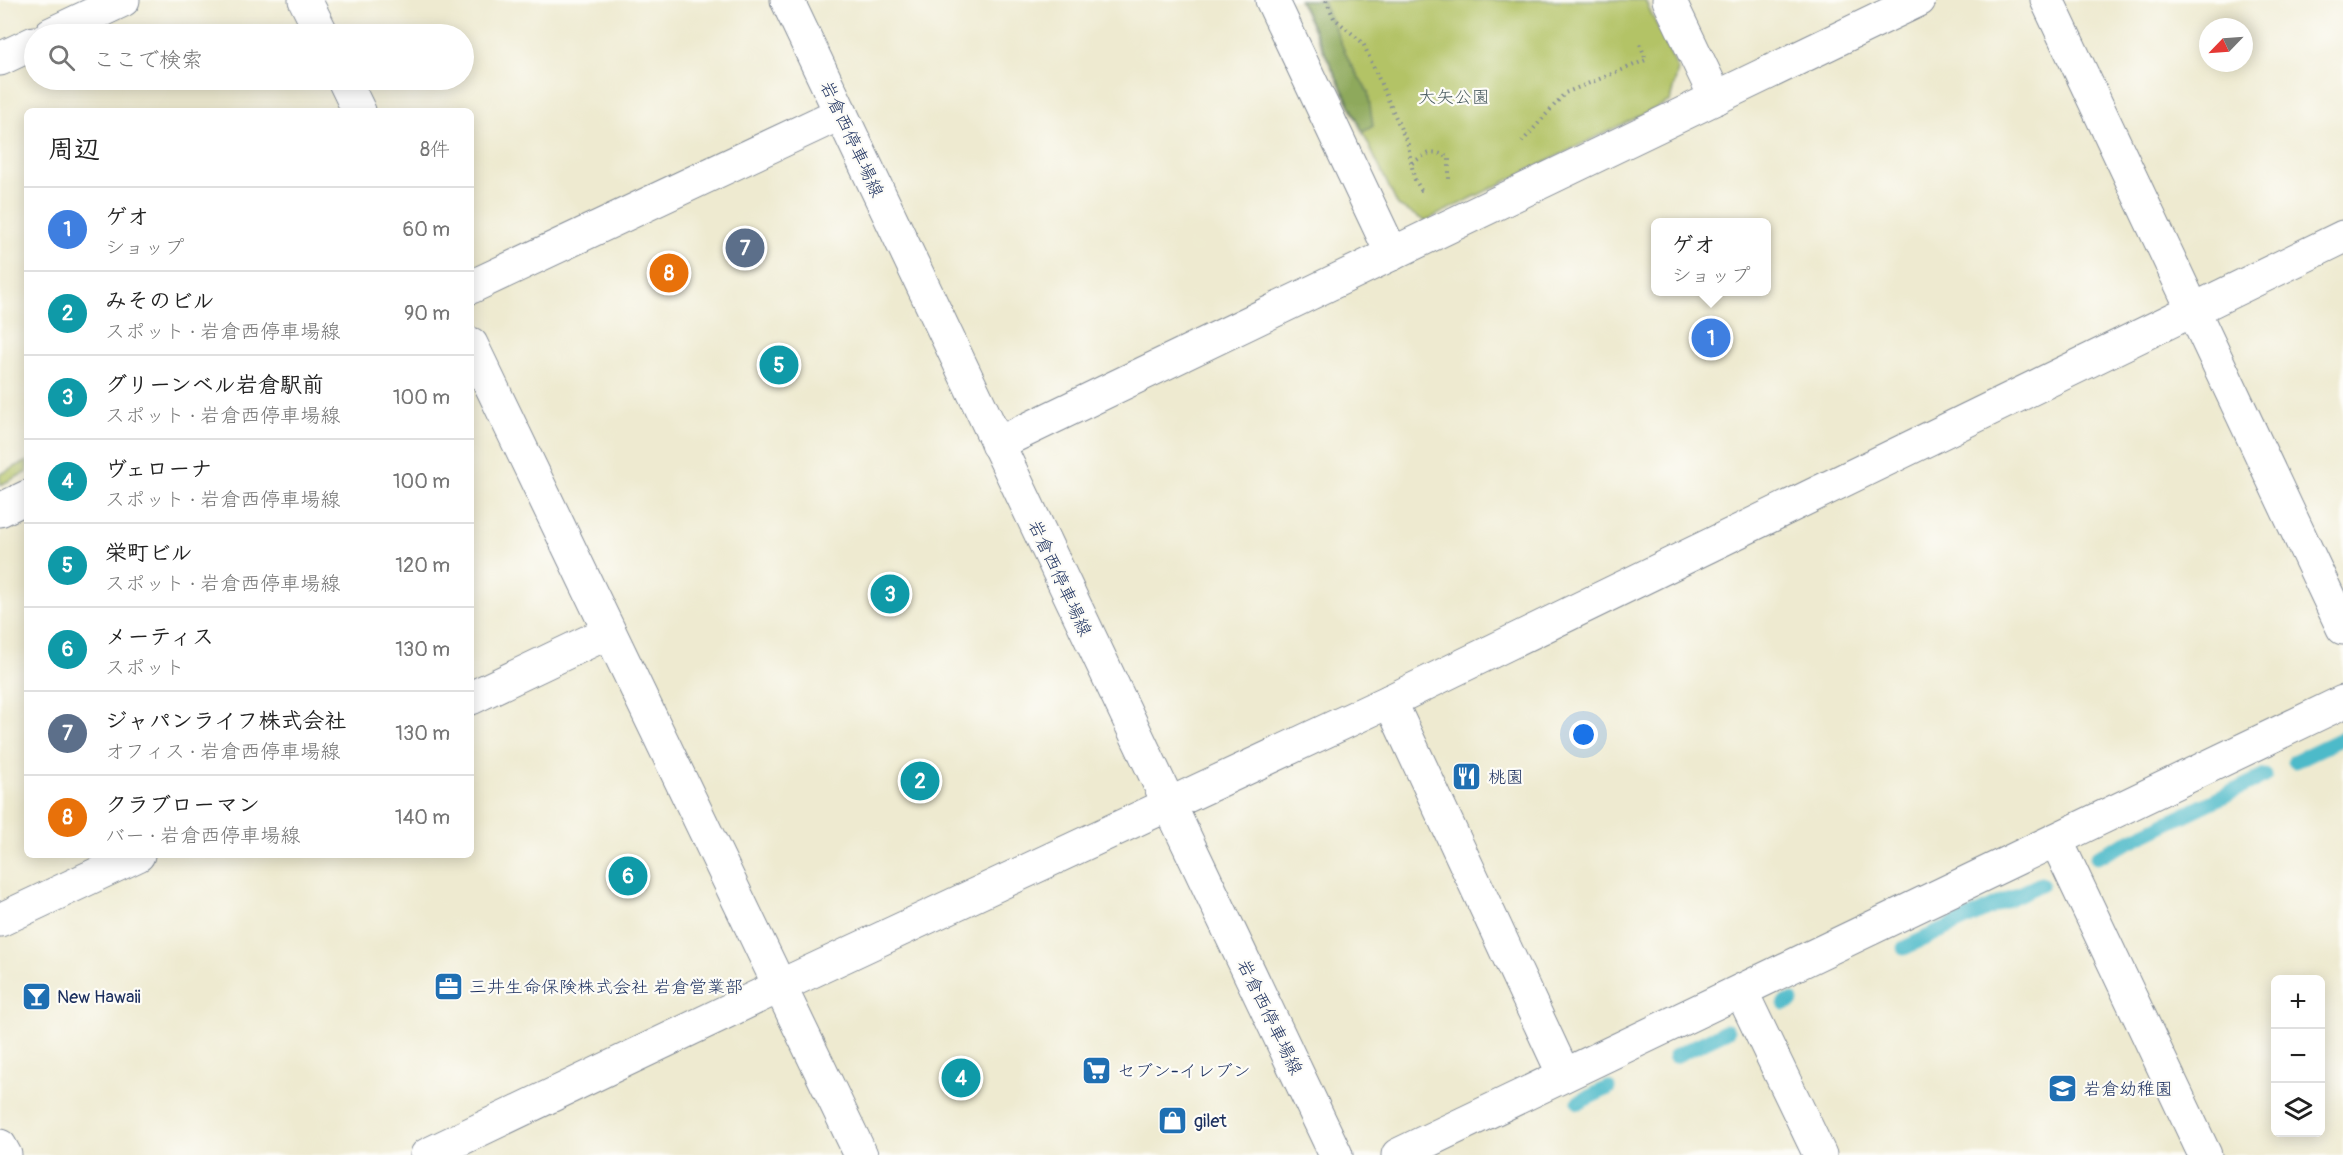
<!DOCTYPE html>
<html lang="ja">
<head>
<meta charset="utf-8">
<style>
  :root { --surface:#fff; --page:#f6f6f6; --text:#222; --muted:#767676; --line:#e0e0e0; --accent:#db2777 }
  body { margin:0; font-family:Pangolin,"Klee One",sans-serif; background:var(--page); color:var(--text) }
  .controls { position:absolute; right:18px; bottom:18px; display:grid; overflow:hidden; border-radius:9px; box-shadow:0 3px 15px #0003 }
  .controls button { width:54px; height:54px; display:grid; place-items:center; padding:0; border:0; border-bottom:2px solid var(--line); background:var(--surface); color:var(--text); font:30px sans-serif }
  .compass { position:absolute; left:2199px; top:18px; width:54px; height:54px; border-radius:50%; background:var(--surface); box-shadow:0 3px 15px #0003; rotate:245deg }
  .you { position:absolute; left:1584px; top:735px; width:21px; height:21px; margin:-15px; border:4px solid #fff; border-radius:50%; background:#1a73e8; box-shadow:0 0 0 9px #1a73e833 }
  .badge { display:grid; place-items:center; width:39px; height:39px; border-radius:50%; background:var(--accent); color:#fff; font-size:20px; font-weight:700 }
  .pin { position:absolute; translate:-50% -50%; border:3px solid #fff; box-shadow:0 2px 6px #0006 }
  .popup { position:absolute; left:1651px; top:218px; width:120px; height:78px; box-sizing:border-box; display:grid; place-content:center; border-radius:9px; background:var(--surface); filter:drop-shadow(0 2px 4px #0005); font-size:20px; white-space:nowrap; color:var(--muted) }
  .popup b { font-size:22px; color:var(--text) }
  .popup::after { content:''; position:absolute; left:50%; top:100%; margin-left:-12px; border:12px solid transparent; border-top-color:var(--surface) }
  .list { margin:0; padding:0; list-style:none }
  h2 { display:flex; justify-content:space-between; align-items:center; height:78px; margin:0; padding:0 24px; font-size:26px }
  h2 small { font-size:20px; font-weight:400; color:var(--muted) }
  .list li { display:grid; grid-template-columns:39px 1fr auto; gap:18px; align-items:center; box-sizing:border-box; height:84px; padding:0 24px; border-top:2px solid var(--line) }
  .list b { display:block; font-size:22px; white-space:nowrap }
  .list p { margin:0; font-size:20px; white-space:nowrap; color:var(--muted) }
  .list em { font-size:20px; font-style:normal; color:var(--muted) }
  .icon { flex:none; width:33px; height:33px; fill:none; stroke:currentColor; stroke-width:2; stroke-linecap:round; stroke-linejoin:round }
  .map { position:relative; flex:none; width:2343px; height:1155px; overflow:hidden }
  .search { position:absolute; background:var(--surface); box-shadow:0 3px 15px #0003; left:24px; top:24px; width:450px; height:66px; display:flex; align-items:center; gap:15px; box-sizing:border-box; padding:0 21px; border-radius:33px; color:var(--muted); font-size:22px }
  .panel { position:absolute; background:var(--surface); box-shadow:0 3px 15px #0003; left:24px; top:108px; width:450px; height:750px; border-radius:9px }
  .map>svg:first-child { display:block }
  .green { fill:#b3c366; stroke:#677962; stroke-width:1.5 }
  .forest { fill:#8ea95b; stroke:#546c5c; stroke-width:1.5 }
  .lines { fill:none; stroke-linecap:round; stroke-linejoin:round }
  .stream { stroke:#4ebac9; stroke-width:15 }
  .street-casing { stroke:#848c97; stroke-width:35 }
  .secondary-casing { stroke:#848c97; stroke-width:35 }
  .path { stroke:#848c97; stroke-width:4; stroke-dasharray:1.5 4.5; stroke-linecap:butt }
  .street { stroke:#fff; stroke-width:33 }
  .secondary { stroke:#fff; stroke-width:33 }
  .labels { text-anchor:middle; stroke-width:4.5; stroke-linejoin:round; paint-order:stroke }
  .park-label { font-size:18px; fill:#495b60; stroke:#fdfcf7 }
  .street-label { font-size:18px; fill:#1b2f5e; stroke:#fdfcf7 }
  .poi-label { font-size:18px; fill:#1b2f5e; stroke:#fdfcf7; text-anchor:start }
</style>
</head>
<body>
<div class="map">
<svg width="2343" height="1155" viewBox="0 0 2343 1155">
  <rect width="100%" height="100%" fill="#fdfcf7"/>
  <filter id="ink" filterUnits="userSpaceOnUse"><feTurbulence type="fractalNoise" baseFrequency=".0167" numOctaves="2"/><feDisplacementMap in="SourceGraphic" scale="12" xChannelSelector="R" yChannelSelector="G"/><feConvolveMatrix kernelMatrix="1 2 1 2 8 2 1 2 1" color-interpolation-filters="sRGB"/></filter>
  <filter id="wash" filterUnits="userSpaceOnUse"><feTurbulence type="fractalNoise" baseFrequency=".008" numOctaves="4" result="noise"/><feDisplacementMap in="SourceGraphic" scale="24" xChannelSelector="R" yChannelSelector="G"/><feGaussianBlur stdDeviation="1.35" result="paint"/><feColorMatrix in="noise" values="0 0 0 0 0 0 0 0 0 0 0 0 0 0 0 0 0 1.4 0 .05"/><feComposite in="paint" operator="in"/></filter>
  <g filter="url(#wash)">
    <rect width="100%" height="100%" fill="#eeead0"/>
    <g class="green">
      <polygon points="1299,0 1645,0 1678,70 1670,101 1425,221 1398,206"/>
      <polygon points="27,461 27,472 0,485 0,474"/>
    </g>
    <polygon class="forest" points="1300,0 1322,0 1350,63 1368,92 1373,126 1363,132"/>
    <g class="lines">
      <g class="stream">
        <polyline points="2295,761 2343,738"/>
        <polyline points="2097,857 2265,776"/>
        <polyline points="1904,948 2041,884"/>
        <polyline points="1785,1003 1791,1001"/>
        <polyline points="1675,1056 1727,1031"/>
        <polyline points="1579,1102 1608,1088"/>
      </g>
    </g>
  </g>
  <g filter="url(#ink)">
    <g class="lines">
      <defs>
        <g id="street">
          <polyline points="305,0 322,34"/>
          <polyline points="1272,0 1392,254"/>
          <polyline points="1669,0 1716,98"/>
          <polyline points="2047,0 2343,628"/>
          <polyline points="51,34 123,0"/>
          <polyline points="0,59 34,43"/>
          <polyline points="344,80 359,111"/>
          <polyline points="471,287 841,113"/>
          <polyline points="471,344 861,1155"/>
          <polyline points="997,444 1919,0"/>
          <polyline points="0,510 27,497"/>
          <polyline points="471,698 609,632"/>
          <polyline points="1390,701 1564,1075"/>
          <polyline points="2056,840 2205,1155"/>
          <polyline points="0,920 138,855"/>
          <polyline points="1741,991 1820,1155"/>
          <polyline points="0,1146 5,1155"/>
          <polyline points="1398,1155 2343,702"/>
        </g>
        <g id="secondary">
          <polyline points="787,0 1336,1155"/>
          <polyline points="427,1155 780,986 1390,701 2343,237"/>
        </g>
      </defs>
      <use href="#street" class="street-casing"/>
      <use href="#secondary" class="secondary-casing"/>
      <g class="path">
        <polyline points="1326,0 1334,18 1363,43 1408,145 1414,178 1421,190 1425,190"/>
        <polyline points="1522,142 1565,93 1646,60 1639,41"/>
        <path d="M1412,163C1428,153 1432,148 1449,158V181"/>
      </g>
      <use href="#street" class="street"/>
      <use href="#secondary" class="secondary"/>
    </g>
  </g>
  <defs>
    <symbol id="restaurant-square" viewBox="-11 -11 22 22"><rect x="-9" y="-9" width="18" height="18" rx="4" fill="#1f6fb2" stroke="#fdfcf7"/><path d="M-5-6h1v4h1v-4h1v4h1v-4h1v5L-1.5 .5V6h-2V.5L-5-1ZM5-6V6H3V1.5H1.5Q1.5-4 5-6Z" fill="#fff"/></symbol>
    <symbol id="office-square" viewBox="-11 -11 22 22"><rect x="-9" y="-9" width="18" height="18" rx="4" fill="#1f6fb2" stroke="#fdfcf7"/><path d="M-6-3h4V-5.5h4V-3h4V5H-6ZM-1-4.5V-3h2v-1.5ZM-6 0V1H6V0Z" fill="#fff"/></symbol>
    <symbol id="bar-square" viewBox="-11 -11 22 22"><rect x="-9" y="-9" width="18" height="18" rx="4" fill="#1f6fb2" stroke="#fdfcf7"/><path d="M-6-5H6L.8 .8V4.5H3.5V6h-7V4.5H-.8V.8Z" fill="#fff"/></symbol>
    <symbol id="supermarket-square" viewBox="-11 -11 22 22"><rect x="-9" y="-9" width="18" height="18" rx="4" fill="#1f6fb2" stroke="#fdfcf7"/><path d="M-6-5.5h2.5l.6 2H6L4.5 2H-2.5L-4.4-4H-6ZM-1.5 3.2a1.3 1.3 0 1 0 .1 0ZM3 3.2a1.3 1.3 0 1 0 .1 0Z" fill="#fff"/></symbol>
    <symbol id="school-square" viewBox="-11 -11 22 22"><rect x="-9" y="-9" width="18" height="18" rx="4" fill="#1f6fb2" stroke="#fdfcf7"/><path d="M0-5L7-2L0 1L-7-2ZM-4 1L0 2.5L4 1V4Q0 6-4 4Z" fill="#fff"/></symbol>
    <symbol id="shop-square" viewBox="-11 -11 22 22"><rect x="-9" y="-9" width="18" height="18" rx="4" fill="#1f6fb2" stroke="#fdfcf7"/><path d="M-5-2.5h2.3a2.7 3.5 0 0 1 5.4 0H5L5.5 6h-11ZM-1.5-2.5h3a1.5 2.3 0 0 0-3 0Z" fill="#fff"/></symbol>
  </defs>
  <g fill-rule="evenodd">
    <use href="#restaurant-square" x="1450" y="760" width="33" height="33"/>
    <use href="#office-square" x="432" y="970" width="33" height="33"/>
    <use href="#bar-square" x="20" y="980" width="33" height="33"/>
    <use href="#supermarket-square" x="1080" y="1054" width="33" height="33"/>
    <use href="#school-square" x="2046" y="1072" width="33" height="33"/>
    <use href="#shop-square" x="1156" y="1104" width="33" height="33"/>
  </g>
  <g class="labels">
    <g class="park-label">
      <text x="1454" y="103">大矢公園</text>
    </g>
    <g class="street-label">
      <text transform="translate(852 139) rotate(65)" y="6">岩倉西停車場線</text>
      <text transform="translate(1060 578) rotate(65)" y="6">岩倉西停車場線</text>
      <text transform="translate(1270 1017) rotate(64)" y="6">岩倉西停車場線</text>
    </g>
    <g class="poi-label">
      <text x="1488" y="783">桃園</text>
      <text x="469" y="993">三井生命保険株式会社 岩倉営業部</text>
      <text x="57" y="1003">New Hawaii</text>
      <text x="1117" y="1077">セブン-イレブン</text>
      <text x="2083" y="1095">岩倉幼稚園</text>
      <text x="1194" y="1127">gilet</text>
    </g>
  </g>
</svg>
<div class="controls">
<button>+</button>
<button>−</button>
<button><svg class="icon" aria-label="layers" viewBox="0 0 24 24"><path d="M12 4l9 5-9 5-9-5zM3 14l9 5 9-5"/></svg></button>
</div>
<svg class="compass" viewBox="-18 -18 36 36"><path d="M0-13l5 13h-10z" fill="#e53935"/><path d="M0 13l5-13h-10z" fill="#767676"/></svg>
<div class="you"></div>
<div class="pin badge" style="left:1711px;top:338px;background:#3f7fe0">1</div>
<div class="popup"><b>ゲオ</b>ショップ</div>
<div class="pin badge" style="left:920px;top:781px;background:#0f9aa8">2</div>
<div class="pin badge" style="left:890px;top:594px;background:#0f9aa8">3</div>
<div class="pin badge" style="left:961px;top:1078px;background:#0f9aa8">4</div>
<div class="pin badge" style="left:779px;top:365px;background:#0f9aa8">5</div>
<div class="pin badge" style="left:628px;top:876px;background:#0f9aa8">6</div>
<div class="pin badge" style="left:745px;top:248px;background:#5c6f8a">7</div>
<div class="pin badge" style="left:669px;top:273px;background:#e8710a">8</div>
<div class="search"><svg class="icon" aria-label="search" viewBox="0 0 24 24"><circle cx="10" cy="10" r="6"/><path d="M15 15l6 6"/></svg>ここで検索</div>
<section class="panel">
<h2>周辺<small>8件</small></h2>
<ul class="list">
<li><span class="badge" style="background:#3f7fe0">1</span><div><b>ゲオ</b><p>ショップ</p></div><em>60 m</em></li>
<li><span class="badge" style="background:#0f9aa8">2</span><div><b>みそのビル</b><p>スポット · 岩倉西停車場線</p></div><em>90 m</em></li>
<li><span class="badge" style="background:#0f9aa8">3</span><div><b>グリーンベル岩倉駅前</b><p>スポット · 岩倉西停車場線</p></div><em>100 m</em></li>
<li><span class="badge" style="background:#0f9aa8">4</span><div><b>ヴェローナ</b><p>スポット · 岩倉西停車場線</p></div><em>100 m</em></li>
<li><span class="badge" style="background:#0f9aa8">5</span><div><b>栄町ビル</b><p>スポット · 岩倉西停車場線</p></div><em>120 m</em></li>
<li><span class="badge" style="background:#0f9aa8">6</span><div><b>メーティス</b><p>スポット</p></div><em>130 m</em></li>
<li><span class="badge" style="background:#5c6f8a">7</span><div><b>ジャパンライフ株式会社</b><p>オフィス · 岩倉西停車場線</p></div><em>130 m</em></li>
<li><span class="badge" style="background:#e8710a">8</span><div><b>クラブローマン</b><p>バー · 岩倉西停車場線</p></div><em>140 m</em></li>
</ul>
</section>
</div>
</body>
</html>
